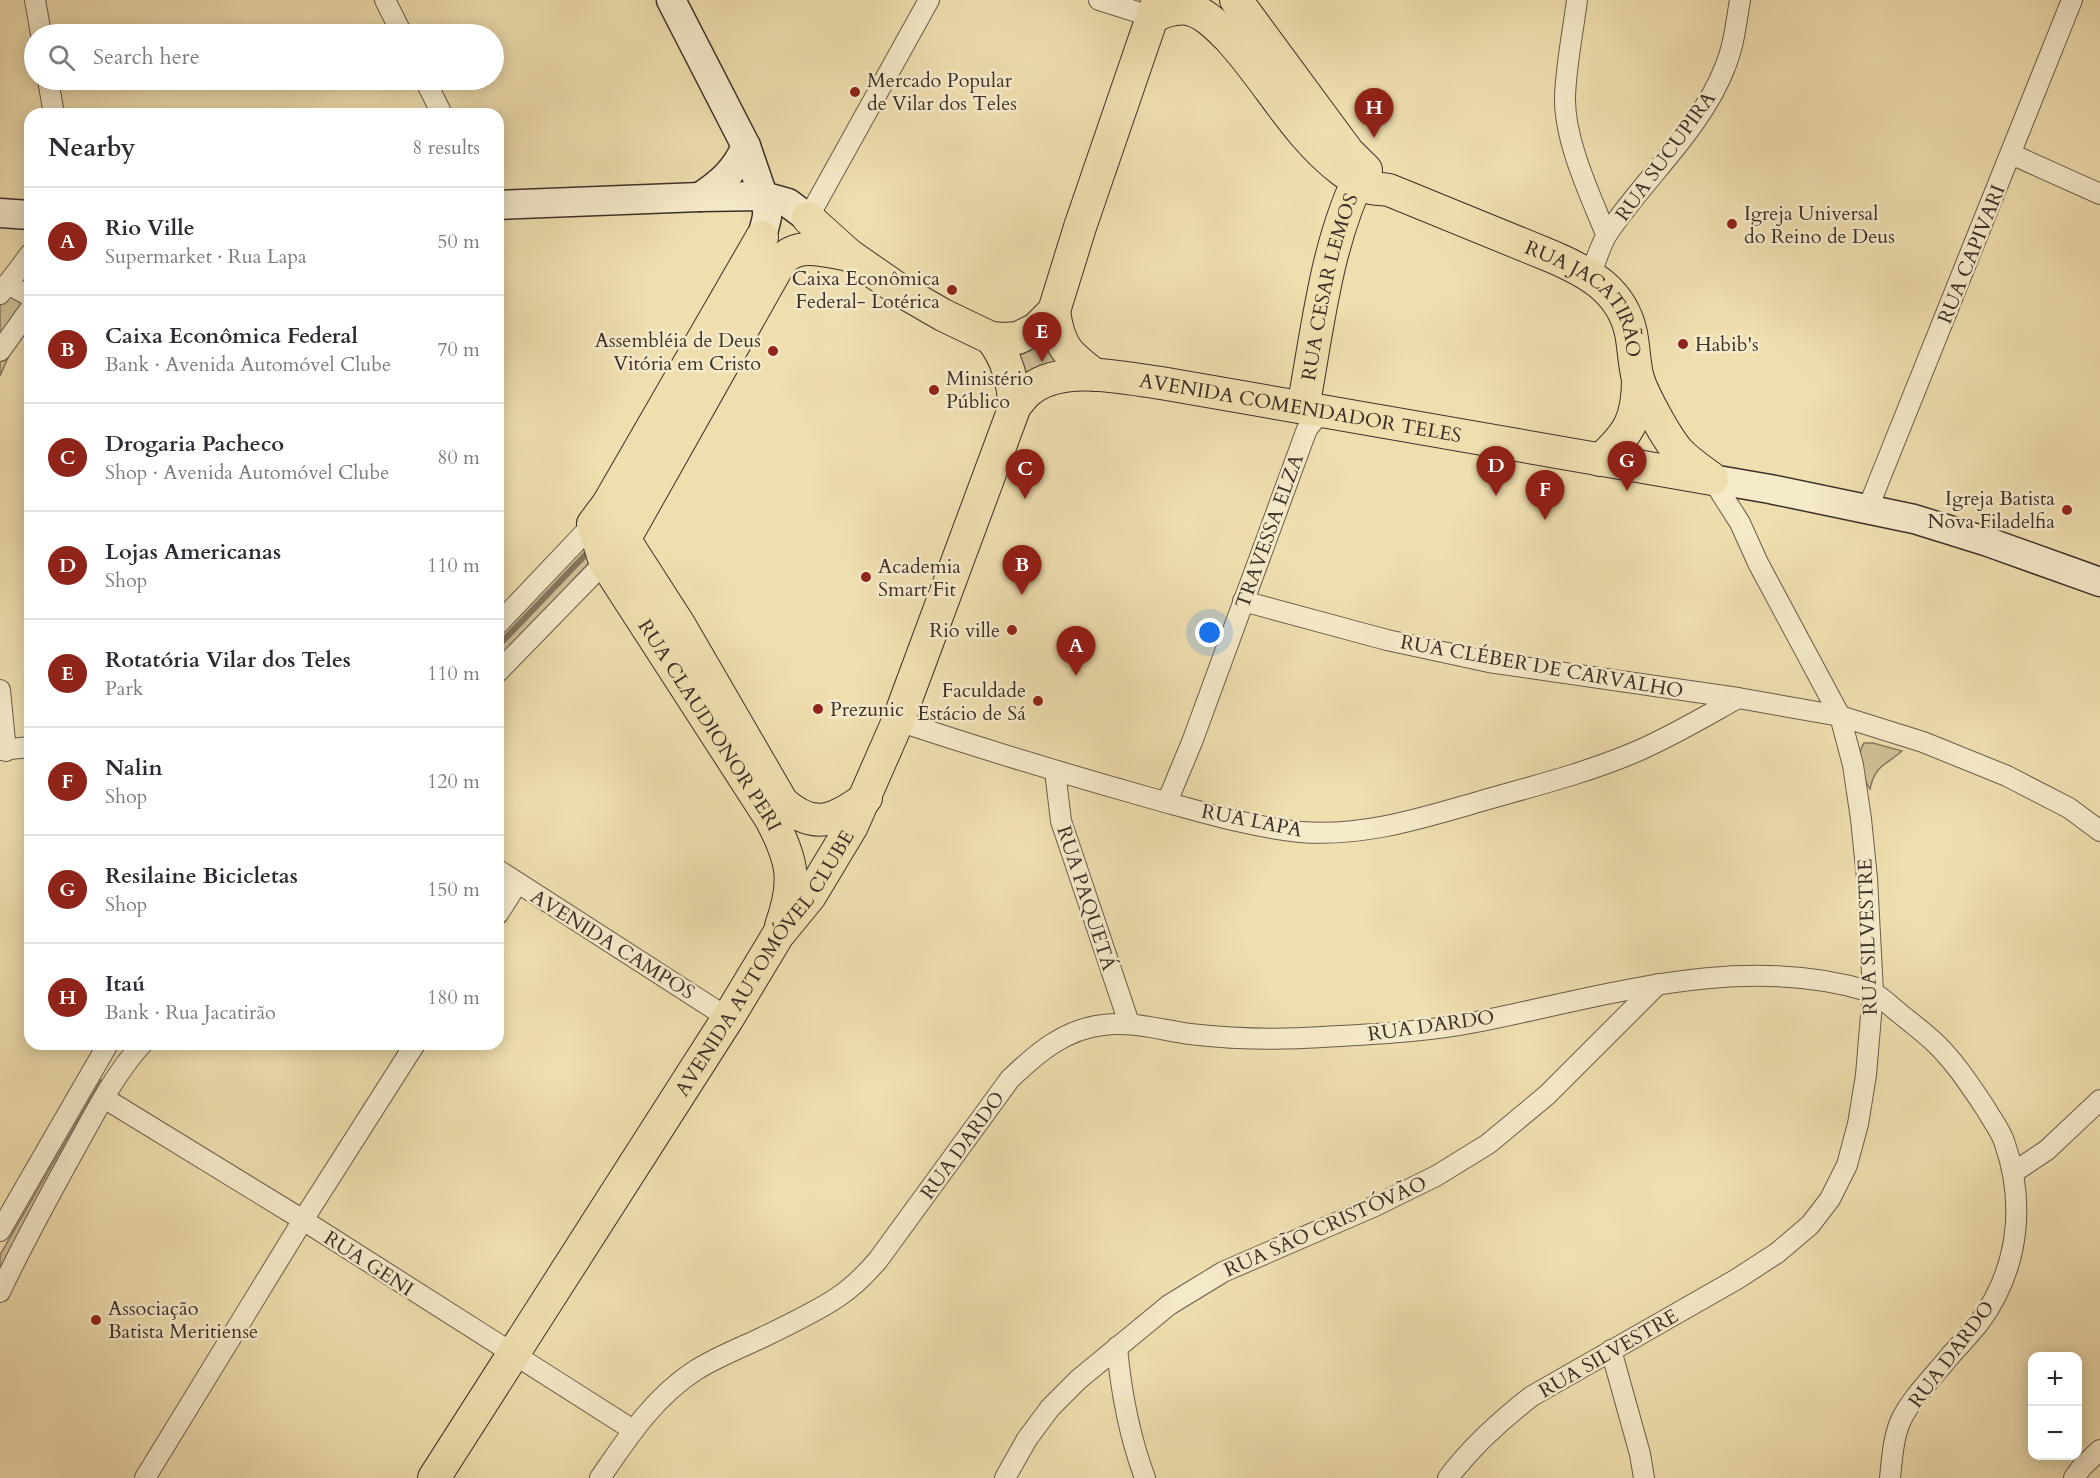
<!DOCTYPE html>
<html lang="en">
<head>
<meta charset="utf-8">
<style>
  :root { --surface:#fff; --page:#f7f7f7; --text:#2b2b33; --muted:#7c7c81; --line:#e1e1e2; --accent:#8f2418 }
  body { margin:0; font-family:Cardo,serif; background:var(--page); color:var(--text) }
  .controls { position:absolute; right:18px; bottom:18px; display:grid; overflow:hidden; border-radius:12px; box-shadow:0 3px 15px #0003 }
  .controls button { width:54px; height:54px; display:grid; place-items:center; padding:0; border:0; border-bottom:2px solid var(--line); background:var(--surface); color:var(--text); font:30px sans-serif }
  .you { position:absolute; left:1210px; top:633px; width:21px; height:21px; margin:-15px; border:4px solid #fff; border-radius:50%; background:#1a73e8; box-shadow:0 0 0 9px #1a73e833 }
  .badge { display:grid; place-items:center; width:39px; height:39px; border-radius:50%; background:var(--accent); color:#fff; font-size:20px; font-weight:700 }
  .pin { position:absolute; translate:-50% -50px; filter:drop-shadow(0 2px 3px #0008) }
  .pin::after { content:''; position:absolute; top:32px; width:21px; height:18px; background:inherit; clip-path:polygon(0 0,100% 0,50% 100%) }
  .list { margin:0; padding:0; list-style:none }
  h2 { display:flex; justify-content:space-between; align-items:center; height:78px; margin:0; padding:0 24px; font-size:26px }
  h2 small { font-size:20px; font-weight:400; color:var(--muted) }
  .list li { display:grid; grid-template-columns:39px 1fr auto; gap:18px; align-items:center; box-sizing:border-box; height:108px; padding:0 24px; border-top:2px solid var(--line) }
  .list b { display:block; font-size:22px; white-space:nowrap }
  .list p { margin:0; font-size:20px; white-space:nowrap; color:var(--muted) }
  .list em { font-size:20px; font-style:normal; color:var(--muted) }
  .icon { flex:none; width:33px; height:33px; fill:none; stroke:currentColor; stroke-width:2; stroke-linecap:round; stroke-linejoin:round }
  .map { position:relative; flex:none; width:2100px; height:1478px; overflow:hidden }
  .search { position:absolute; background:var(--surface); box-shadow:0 3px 15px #0003; left:24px; top:24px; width:480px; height:66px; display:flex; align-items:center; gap:15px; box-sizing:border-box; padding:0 21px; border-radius:33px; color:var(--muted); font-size:22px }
  .panel { position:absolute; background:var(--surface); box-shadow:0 3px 15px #0003; left:24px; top:108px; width:480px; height:942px; border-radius:18px }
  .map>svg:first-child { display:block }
  .green { fill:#d1c097; stroke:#867860; stroke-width:1.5 }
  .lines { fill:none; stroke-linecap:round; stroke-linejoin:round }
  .stream { stroke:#83755e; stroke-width:6 }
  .street-casing { stroke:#695c4a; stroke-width:22 }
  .secondary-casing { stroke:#3c3029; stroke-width:31 }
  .primary-casing { stroke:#3c3029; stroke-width:34 }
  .street { stroke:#f5eaca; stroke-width:20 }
  .secondary { stroke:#f5eaca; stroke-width:28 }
  .primary { stroke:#efdeae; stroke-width:32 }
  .poi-dot { fill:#8f2418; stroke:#f5eaca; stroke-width:2 }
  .labels { text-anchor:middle; stroke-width:5; stroke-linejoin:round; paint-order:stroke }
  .poi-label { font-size:20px; fill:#3c3029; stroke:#f5eaca; text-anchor:start }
  .street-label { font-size:20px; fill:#3c3029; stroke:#f5eaca }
</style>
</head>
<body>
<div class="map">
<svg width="2100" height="1478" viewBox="0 0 2100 1478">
  <rect width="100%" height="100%" fill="#efdeae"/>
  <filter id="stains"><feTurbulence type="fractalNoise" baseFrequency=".00333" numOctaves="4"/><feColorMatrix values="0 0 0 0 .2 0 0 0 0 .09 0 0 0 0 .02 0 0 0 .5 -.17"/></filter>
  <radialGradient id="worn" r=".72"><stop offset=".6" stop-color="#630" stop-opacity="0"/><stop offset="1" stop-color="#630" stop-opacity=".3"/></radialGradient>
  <g class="green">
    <polygon points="13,294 27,300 20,330 0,376 0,302 4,304"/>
    <polygon points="1045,338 1064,359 1024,391 1013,357"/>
    <polygon points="586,539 592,545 498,644 498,632"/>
    <polygon points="594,546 600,551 498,661 498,648"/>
    <path d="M1864,743H1873L1902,751C1886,765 1875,765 1870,789C1862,777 1855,757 1864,743Z"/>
    <polygon points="101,1080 117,1089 0,1297 0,1255"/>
  </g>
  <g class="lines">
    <polyline class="stream" points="498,646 591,549"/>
    <defs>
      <g id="street">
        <polyline points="35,0 41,34"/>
        <polyline points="385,0 402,34"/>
        <polyline points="1099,0 1153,17"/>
        <path d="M1577,0C1573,32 1566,65 1565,97C1564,140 1590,195 1606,234"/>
        <polyline points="48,80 54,114"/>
        <polyline points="425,80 442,114"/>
        <polyline points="2011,154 2100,194"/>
        <polyline points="808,218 929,0"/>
        <path d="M1590,275C1596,262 1600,245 1608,233C1644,179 1702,128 1725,67C1734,46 1736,23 1740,0"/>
        <polyline points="7,284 30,296"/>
        <polyline points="0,294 30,254"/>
        <polyline points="0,351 30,309"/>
        <polyline points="1868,508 2072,0"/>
        <polyline points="1243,601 1387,640 1489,662 1738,698 1840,716 1923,742 2007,776 2069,808 2100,831"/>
        <polyline points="498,624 593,524"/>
        <polyline points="498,672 605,562"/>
        <polyline points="0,690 6,751"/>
        <path d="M898,721C983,749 1068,775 1154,799C1202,812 1251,827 1300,832C1362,837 1419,819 1478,802C1530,787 1583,774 1633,753C1669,738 1704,717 1738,698"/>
        <polyline points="0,750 30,747"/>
        <polyline points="1055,771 1061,821 1129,1023"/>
        <polyline points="1167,802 1192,742 1307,429 1321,412"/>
        <polyline points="498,870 728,1018"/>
        <polyline points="498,914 517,884"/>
        <polyline points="104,1098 303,1220 633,1430"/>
        <polyline points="2014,1172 2047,1150 2100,1100"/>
        <polyline points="0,1231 108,1044"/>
        <path d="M0,1292C23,1243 49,1196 75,1149C95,1113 114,1075 142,1044"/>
        <path d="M1117,1347C1121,1392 1129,1435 1145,1478"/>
        <polyline points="1611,1350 1640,1454 1644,1478"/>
        <polyline points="145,1478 303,1220 415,1044"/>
        <path d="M600,1478C628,1437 654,1397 696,1370C715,1358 737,1349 757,1340C782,1328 816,1312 838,1297C853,1287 866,1274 878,1260L1010,1079C1037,1053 1065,1029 1103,1025C1133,1021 1161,1030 1190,1034C1233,1039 1280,1040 1323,1037C1374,1034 1426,1032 1476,1022C1603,997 1739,952 1868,991C1879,994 1889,1005 1898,1012C1909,1021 1921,1030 1932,1040C1953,1059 1970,1085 1986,1109C1992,1120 2000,1130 2004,1141C2026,1203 2019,1269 1979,1323C1970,1334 1960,1345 1950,1356C1934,1376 1912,1397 1901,1420C1893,1438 1892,1459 1890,1478"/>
        <polyline points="1005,1478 1027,1439 1050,1408 1079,1379 1169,1305 1223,1272 1375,1206 1436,1176 1488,1144 1547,1095 1658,984"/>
        <path d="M1448,1478C1472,1446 1501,1420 1532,1396L1737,1279L1777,1253L1810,1225L1830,1199L1847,1165L1858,1124L1866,1075L1873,992L1867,878L1861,819L1853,765L1840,716L1758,563L1740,523L1712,479"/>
        <polyline points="2074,1478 2082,1467 2100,1450"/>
      </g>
      <g id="secondary">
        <polyline points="671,0 746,146 767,207 767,217 762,237"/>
        <path d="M700,197C721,183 736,170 746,146"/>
        <polyline points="498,205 700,197 763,196 788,203 808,218"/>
        <polyline points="0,213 30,215"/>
        <polyline points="1712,479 1770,489 1914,519 1988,542 2100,582"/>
      </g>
      <g id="primary">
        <polyline points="1236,0 1348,152 1366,170"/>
        <path id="s1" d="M1153,17C1164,11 1175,7 1188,9C1204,12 1218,27 1229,38C1269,81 1296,136 1343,171C1352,177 1361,184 1371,188C1376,189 1383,189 1389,190L1553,257C1590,273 1622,291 1631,333C1634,348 1634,364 1638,379C1644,397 1666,437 1678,451C1687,461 1699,469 1710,477"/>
        <polyline points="808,218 849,255 898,289 943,315 991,338 1004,339 1018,338 1036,329 1054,311 1080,227 1158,0"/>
        <path id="s2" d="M762,237L608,504L593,524L605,562L771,819C793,861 797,881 781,926"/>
        <path d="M1054,311C1059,347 1067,354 1095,375"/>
        <path d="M991,338C1008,359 1012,380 1015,406"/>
        <path id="s3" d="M1303,408C1318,328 1326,241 1364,168"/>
        <path d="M1600,460C1629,434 1638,419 1638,379"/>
        <path d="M608,504L617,528L680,626L782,802C814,831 834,821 866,798"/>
        <path d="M614,552L624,540L781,261C798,241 826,251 849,255"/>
        <path id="s4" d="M434,1478L728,1018L778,935L810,896L852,826L898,721L1015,406C1020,400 1025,393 1031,389C1064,364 1123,378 1161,383L1712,479"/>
      </g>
    </defs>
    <use href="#street" class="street-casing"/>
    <use href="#secondary" class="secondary-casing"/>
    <use href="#primary" class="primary-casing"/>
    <use href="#street" class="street"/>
    <use href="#secondary" class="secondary"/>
    <use href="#primary" class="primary"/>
  </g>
  <g class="poi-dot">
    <circle cx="855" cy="92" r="6"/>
    <circle cx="1732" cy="224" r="6"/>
    <circle cx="952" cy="290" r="6"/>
    <circle cx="1683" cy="344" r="6"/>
    <circle cx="773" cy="351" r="6"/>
    <circle cx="934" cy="390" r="6"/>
    <circle cx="2067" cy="510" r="6"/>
    <circle cx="866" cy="577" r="6"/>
    <circle cx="1012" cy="630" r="6"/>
    <circle cx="1038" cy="701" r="6"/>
    <circle cx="818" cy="709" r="6"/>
    <circle cx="96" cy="1320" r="6"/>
  </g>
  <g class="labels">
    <g class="poi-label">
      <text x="867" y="87">Mercado Popular<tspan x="867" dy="23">de Vilar dos Teles</tspan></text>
      <text x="1744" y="220">Igreja Universal<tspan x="1744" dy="23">do Reino de Deus</tspan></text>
      <text x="940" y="285" text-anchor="end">Caixa Econômica<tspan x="940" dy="23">Federal- Lotérica</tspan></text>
      <text x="761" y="347" text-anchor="end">Assembléia de Deus<tspan x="761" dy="23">Vitória em Cristo</tspan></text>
      <text x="1695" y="351">Habib's</text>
      <text x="946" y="385">Ministério<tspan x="946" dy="23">Público</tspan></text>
      <text x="2055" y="505" text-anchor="end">Igreja Batista<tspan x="2055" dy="23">Nova Filadelfia</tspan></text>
      <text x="878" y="573">Academia<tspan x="878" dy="23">Smart Fit</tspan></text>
      <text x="1000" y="637" text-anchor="end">Rio ville</text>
      <text x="1026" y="697" text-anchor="end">Faculdade<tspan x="1026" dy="23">Estácio de Sá</tspan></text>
      <text x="830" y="716">Prezunic</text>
      <text x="108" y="1315">Associação<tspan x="108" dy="23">Batista Meritiense</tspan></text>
    </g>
    <g class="street-label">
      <text transform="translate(1665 156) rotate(-54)" y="7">RUA SUCUPIRA</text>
      <text transform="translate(1971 254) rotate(-68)" y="7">RUA CAPIVARI</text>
      <text dy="7" stroke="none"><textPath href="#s3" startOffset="124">RUA CESAR LEMOS</textPath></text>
      <text dy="7" stroke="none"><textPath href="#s1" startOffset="546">RUA JACATIRÃO</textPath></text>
      <text dy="7" stroke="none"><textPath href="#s4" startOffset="1524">AVENIDA COMENDADOR TELES</textPath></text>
      <text transform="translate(1269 531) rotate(-70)" y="7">TRAVESSA ELZA</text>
      <text transform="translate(1542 666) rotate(10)" y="7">RUA CLÉBER DE CARVALHO</text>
      <text dy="7" stroke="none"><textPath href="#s2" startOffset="567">RUA CLAUDIONOR PERI</textPath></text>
      <text transform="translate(1252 820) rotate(11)" y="7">RUA LAPA</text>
      <text transform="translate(1087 898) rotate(72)" y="7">RUA PAQUETÁ</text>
      <text transform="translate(1867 937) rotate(-92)" y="7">RUA SILVESTRE</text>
      <text transform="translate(613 944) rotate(32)" y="7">AVENIDA CAMPOS</text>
      <text dy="7" stroke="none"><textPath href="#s4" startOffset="612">AVENIDA AUTOMÓVEL CLUBE</textPath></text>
      <text transform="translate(1431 1025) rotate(-8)" y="7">RUA DARDO</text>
      <text transform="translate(962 1145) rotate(-54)" y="7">RUA DARDO</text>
      <text transform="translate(1325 1226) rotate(-24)" y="7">RUA SÃO CRISTÓVÃO</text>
      <text transform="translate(369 1263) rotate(33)" y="7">RUA GENI</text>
      <text transform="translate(1608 1353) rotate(-30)" y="7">RUA SILVESTRE</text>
      <text transform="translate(1951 1354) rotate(-53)" y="7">RUA DARDO</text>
    </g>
  </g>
  <rect width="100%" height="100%" filter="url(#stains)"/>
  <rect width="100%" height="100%" fill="url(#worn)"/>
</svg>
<div class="controls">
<button>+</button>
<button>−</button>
</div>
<div class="you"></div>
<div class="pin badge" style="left:1076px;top:676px">A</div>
<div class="pin badge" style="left:1022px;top:595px">B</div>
<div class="pin badge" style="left:1025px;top:499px">C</div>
<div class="pin badge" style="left:1496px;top:496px">D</div>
<div class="pin badge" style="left:1042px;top:362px">E</div>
<div class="pin badge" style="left:1545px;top:520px">F</div>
<div class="pin badge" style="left:1627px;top:491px">G</div>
<div class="pin badge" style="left:1374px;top:138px">H</div>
<div class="search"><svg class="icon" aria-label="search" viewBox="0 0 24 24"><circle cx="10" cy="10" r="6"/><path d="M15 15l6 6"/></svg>Search here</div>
<section class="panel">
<h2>Nearby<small>8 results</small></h2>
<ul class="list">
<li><span class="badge">A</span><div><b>Rio Ville</b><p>Supermarket · Rua Lapa</p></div><em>50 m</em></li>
<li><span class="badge">B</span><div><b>Caixa Econômica Federal</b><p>Bank · Avenida Automóvel Clube</p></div><em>70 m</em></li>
<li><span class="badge">C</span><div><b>Drogaria Pacheco</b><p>Shop · Avenida Automóvel Clube</p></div><em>80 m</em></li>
<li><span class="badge">D</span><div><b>Lojas Americanas</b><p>Shop</p></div><em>110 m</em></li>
<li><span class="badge">E</span><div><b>Rotatória Vilar dos Teles</b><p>Park</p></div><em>110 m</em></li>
<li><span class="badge">F</span><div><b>Nalin</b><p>Shop</p></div><em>120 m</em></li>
<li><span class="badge">G</span><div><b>Resilaine Bicicletas</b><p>Shop</p></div><em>150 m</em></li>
<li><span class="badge">H</span><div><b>Itaú</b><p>Bank · Rua Jacatirão</p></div><em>180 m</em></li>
</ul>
</section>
</div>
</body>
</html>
